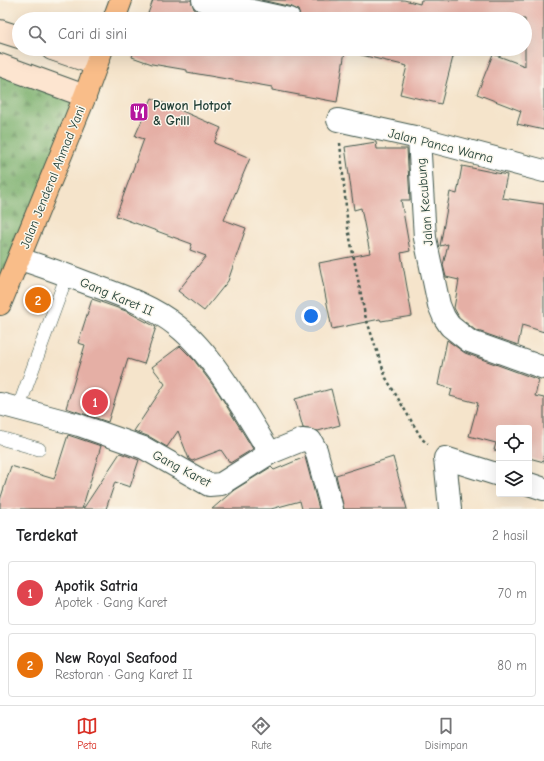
<!DOCTYPE html>
<html lang="id">
<head>
<meta charset="utf-8">
<style>
  :root { --surface:#fff; --page:#f2f2f2; --text:#202124; --muted:#757577; --line:#e0e0e0; --accent:#d93025 }
  body { margin:0; font-family:"Comic Neue",sans-serif; background:var(--page); color:var(--text) }
  .controls { position:absolute; right:12px; bottom:12px; display:grid; overflow:hidden; border-radius:4px; box-shadow:0 4px 16px #0002 }
  .controls button { width:36px; height:36px; display:grid; place-items:center; padding:0; border:0; border-bottom:1px solid var(--line); background:var(--surface); color:var(--text); font:20px sans-serif }
  .you { position:absolute; left:311px; top:316px; width:14px; height:14px; margin:-10px; border:3px solid #fff; border-radius:50%; background:#1a73e8; box-shadow:0 0 0 6px #1a73e833 }
  .badge { display:grid; place-items:center; width:26px; height:26px; border-radius:50%; background:var(--accent); color:#fff; font-size:13px; font-weight:700 }
  .pin { position:absolute; translate:-50% -50%; border:2px solid #fff; box-shadow:0 1px 4px #0006 }
  .list { margin:0; padding:0; list-style:none }
  h2 { display:flex; justify-content:space-between; align-items:center; height:52px; margin:0; padding:0 16px; font-size:17px }
  h2 small { font-size:13px; font-weight:400; color:var(--muted) }
  .list li { display:grid; grid-template-columns:26px 1fr auto; gap:12px; align-items:center; box-sizing:border-box; height:64px; margin:0 8px 8px; padding:0 8px; border:1px solid var(--line); border-radius:4px }
  .list b { display:block; font-size:15px; white-space:nowrap }
  .list p { margin:0; font-size:13px; white-space:nowrap; color:var(--muted) }
  .list em { font-size:13px; font-style:normal; color:var(--muted) }
  .icon { flex:none; width:22px; height:22px; fill:none; stroke:currentColor; stroke-width:2; stroke-linecap:round; stroke-linejoin:round }
  .map { position:relative; flex:none; width:544px; height:509px; overflow:hidden }
  .search { position:absolute; background:var(--surface); box-shadow:0 4px 16px #0002; left:12px; right:12px; top:12px; height:44px; display:flex; align-items:center; gap:10px; box-sizing:border-box; padding:0 14px; border-radius:22px; color:var(--muted); font-size:15px }
  .sheet { height:196px; background:var(--surface) }
  nav { display:flex; justify-content:space-around; align-items:center; box-sizing:border-box; height:56px; border-top:1px solid var(--line); background:var(--surface); font-size:11px; color:var(--muted) }
  nav a { display:grid; justify-items:center; gap:2px }
  nav .on { color:var(--accent) }
  .map>svg:first-child { display:block }
  .forest { fill:url(#forest-firs); stroke:#4c7650 }
  .building { fill:#e5afa5 }
  .lines { fill:none; stroke-linecap:round; stroke-linejoin:round }
  .lane-casing { stroke:#3f564b; stroke-width:14 }
  .street-casing { stroke:#3f564b; stroke-width:24 }
  .secondary-casing { stroke:#3f564b; stroke-width:24 }
  .primary-casing { stroke:#3f564b; stroke-width:24 }
  .path { stroke:#3f564b; stroke-width:2.5; stroke-dasharray:3 3; stroke-linecap:butt }
  .lane { stroke:#fff; stroke-width:13 }
  .street { stroke:#fff; stroke-width:22 }
  .secondary { stroke:#fde5d0; stroke-width:22 }
  .primary { stroke:#f9bd89; stroke-width:22 }
  .labels { text-anchor:middle; stroke-width:3; stroke-linejoin:round; paint-order:stroke }
  .poi-label { font-size:13px; font-weight:bold; fill:#1f3d34; stroke:#fbf7ec; text-anchor:start }
  .street-label { font-size:13px; fill:#1f3d34; stroke:#fbf7ec }
</style>
</head>
<body>
<div class="map">
<svg width="544" height="509" viewBox="0 0 544 509">
  <defs>
    <pattern id="forest-firs" width="22" height="20" patternUnits="userSpaceOnUse"><rect width="22" height="20" fill="#78ae6b"/><path d="M5 1l3.5 6h-7zM16 11l3.5 6h-7z" fill="#628f59"/></pattern>
  </defs>
  <rect width="100%" height="100%" fill="#fbf7ec"/>
  <filter id="ink" filterUnits="userSpaceOnUse"><feTurbulence type="fractalNoise" baseFrequency=".025" numOctaves="2"/><feDisplacementMap in="SourceGraphic" scale="8" xChannelSelector="R" yChannelSelector="G"/><feConvolveMatrix kernelMatrix="1 2 1 2 8 2 1 2 1" color-interpolation-filters="sRGB"/></filter>
  <filter id="wash" filterUnits="userSpaceOnUse"><feTurbulence type="fractalNoise" baseFrequency=".012" numOctaves="4" result="noise"/><feDisplacementMap in="SourceGraphic" scale="16" xChannelSelector="R" yChannelSelector="G"/><feGaussianBlur stdDeviation="0.9" result="paint"/><feColorMatrix in="noise" values="0 0 0 0 0 0 0 0 0 0 0 0 0 0 0 0 0 1.4 0 .05"/><feComposite in="paint" operator="in"/></filter>
  <g filter="url(#wash)">
    <rect width="100%" height="100%" fill="#f5e4cb"/>
    <polygon class="forest" points="0,67 81,98 0,286 0,107 2,102 0,102"/>
    <g id="blocks">
      <g class="building">
        <polygon points="153,0 191,0 194,9 200,12 231,19 146,19"/>
        <polygon points="261,0 404,0 420,4 421,0 544,0 544,130 517,124 521,111 477,94 493,54 525,66 525,19 301,19 298,10 292,7"/>
        <polygon points="135,49 455,49 441,104 400,94 407,66 345,51 337,102 272,90 272,87 187,72 187,70 152,64 132,57"/>
        <polygon points="152,98 221,128 214,143 250,158 224,220 246,228 228,281 204,311 178,291 206,256 190,250 192,244 116,216 144,139 135,136"/>
        <polygon points="376,142 377,149 407,149 410,200 401,200 410,251 401,253 412,316 381,321 380,319 332,329 319,263 370,253 361,208 354,210 345,147"/>
        <polygon points="462,166 507,175 502,198 544,204 544,332 522,325 518,345 475,330 459,317 454,308 459,280 446,277 443,265 448,244 440,246 450,192 457,194"/>
        <polygon points="92,299 126,311 156,327 144,364 128,359 108,422 66,408 85,345 78,343"/>
        <polygon points="447,340 465,353 539,380 535,396 544,398 544,462 529,458 529,428 499,428 499,451 494,450 496,443 469,436 478,403 450,396 452,389 438,385"/>
        <polygon points="180,346 194,360 218,392 253,449 230,463 221,450 192,461 189,459 178,431 167,447 150,437 134,431 165,384 152,367"/>
        <polygon points="331,389 340,425 318,431 303,428 295,399"/>
        <polygon points="68,435 101,446 82,509 0,509 0,500 11,466 54,479"/>
        <polygon points="120,453 139,460 130,487 115,482 106,509 83,509"/>
        <polygon points="305,457 319,509 302,509 300,501 271,509 212,509 234,490 271,467 274,470"/>
        <polygon points="393,457 407,509 344,509 336,475"/>
      </g>
    </g>
  </g>
  <g filter="url(#ink)">
    <use href="#blocks" fill-opacity="0" stroke="#3f564b" stroke-width="1"/>
    <g class="lines">
      <defs>
        <g id="lane">
          <polyline points="18,409 67,275"/>
          <polyline points="0,438 39,449"/>
        </g>
        <g id="street">
          <polyline points="203,0 289,19"/>
          <polyline points="338,120 419,138 544,171"/>
          <polyline points="419,138 425,238 439,305 444,317 450,326 469,341 544,368"/>
          <path d="M19,259C40,265 61,273 82,281C114,293 150,304 177,326C213,354 246,414 270,453"/>
          <polyline points="0,404 79,425 144,448 209,485 221,484 270,453 302,440 311,441 316,450 332,509"/>
          <polyline points="529,484 544,489"/>
          <polyline points="450,509 445,458 499,475"/>
        </g>
        <g id="secondary">
          <polyline points="0,31 19,37"/>
          <polyline points="52,49 96,64"/>
          <polyline points="0,65 85,96"/>
        </g>
        <g id="primary">
          <polyline points="114,19 121,0"/>
          <polyline points="0,304 85,96 102,49"/>
        </g>
      </defs>
      <use href="#lane" class="lane-casing"/>
      <use href="#street" class="street-casing"/>
      <use href="#secondary" class="secondary-casing"/>
      <use href="#primary" class="primary-casing"/>
      <polyline class="path" points="340,143 348,228 365,315 386,378 422,439 428,444"/>
      <use href="#lane" class="lane"/>
      <use href="#street" class="street"/>
      <use href="#secondary" class="secondary"/>
      <use href="#primary" class="primary"/>
    </g>
  </g>
  <defs>
    <symbol id="restaurant-square" viewBox="-11 -11 22 22"><rect x="-9" y="-9" width="18" height="18" rx="4" fill="#b5179e" stroke="#fbf7ec"/><path d="M-5-6h1v4h1v-4h1v4h1v-4h1v5L-1.5 .5V6h-2V.5L-5-1ZM5-6V6H3V1.5H1.5Q1.5-4 5-6Z" fill="#fff"/></symbol>
  </defs>
  <g fill-rule="evenodd">
    <use href="#restaurant-square" x="128" y="101" width="22" height="22"/>
  </g>
  <g class="labels">
    <g class="poi-label">
      <text x="153" y="110">Pawon Hotpot<tspan x="153" dy="15">&amp; Grill</tspan></text>
    </g>
    <g class="street-label">
      <text transform="translate(441 145) rotate(14)" y="5">Jalan Panca Warna</text>
      <text transform="translate(52 177) rotate(-68)" y="5">Jalan Jenderal Ahmad Yani</text>
      <text transform="translate(424 202) rotate(-95)" y="5">Jalan Kecubung</text>
      <text transform="translate(117 296) rotate(23)" y="5">Gang Karet II</text>
      <text transform="translate(182 468) rotate(28)" y="5">Gang Karet</text>
    </g>
  </g>
</svg>
<div class="controls">
<button><svg class="icon" aria-label="locate" viewBox="0 0 24 24"><circle cx="12" cy="12" r="6"/><path d="M12 2v4M12 18v4M2 12h4M18 12h4"/></svg></button>
<button><svg class="icon" aria-label="layers" viewBox="0 0 24 24"><path d="M12 4l9 5-9 5-9-5zM3 14l9 5 9-5"/></svg></button>
</div>
<div class="you"></div>
<div class="pin badge" style="left:95px;top:402px;background:#e0444e">1</div>
<div class="pin badge" style="left:38px;top:300px;background:#e8710a">2</div>
<div class="search"><svg class="icon" aria-label="search" viewBox="0 0 24 24"><circle cx="10" cy="10" r="6"/><path d="M15 15l6 6"/></svg>Cari di sini</div>
</div>
<section class="sheet">
<h2>Terdekat<small>2 hasil</small></h2>
<ul class="list">
<li><span class="badge" style="background:#e0444e">1</span><div><b>Apotik Satria</b><p>Apotek · Gang Karet</p></div><em>70 m</em></li>
<li><span class="badge" style="background:#e8710a">2</span><div><b>New Royal Seafood</b><p>Restoran · Gang Karet II</p></div><em>80 m</em></li>
</ul>
</section>
<nav>
<a class="on"><svg class="icon" aria-label="map" viewBox="0 0 24 24"><path d="M3 6l6-2 6 2 6-2v14l-6 2-6-2-6 2zM9 4v14M15 6v14"/></svg>Peta</a>
<a><svg class="icon" aria-label="directions" viewBox="0 0 24 24"><path d="M12 3l9 9-9 9-9-9zM9 14v-3h6M13 9l2 2-2 2"/></svg>Rute</a>
<a><svg class="icon" aria-label="saved" viewBox="0 0 24 24"><path d="M7 4h10v16l-5-4-5 4z"/></svg>Disimpan</a>
</nav>
</body>
</html>
